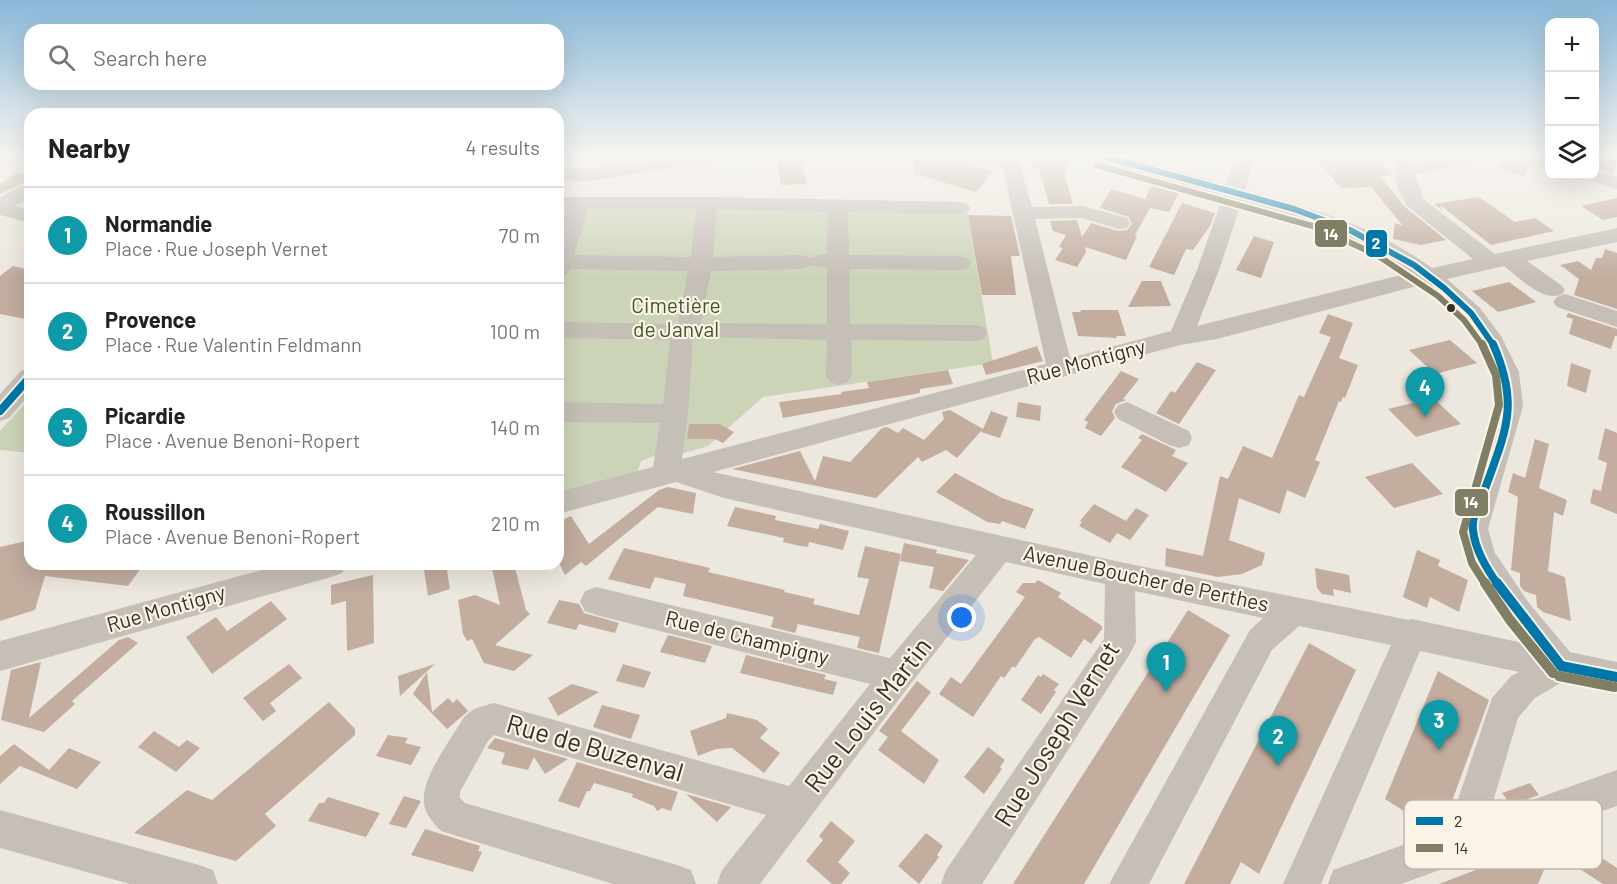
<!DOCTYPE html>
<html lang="en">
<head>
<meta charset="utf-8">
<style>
  :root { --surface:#fff; --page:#f2f2f2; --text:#222; --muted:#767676; --line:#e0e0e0; --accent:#ea580c }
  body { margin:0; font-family:Barlow,sans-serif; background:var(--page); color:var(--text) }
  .controls { position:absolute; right:18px; top:18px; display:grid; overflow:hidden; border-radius:12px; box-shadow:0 6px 24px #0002 }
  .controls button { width:54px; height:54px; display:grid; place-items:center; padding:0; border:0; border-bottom:2px solid var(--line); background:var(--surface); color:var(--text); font:30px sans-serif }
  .you { position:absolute; left:962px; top:618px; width:21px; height:21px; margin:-15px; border:4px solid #fff; border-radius:50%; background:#1a73e8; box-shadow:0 0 0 9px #1a73e833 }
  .badge { display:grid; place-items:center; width:39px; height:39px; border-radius:50%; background:var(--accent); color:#fff; font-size:20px; font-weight:700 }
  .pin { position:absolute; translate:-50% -50px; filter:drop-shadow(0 2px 3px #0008) }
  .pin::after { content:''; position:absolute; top:32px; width:21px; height:18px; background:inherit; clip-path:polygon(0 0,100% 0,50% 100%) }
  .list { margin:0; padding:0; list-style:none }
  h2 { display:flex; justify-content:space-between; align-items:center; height:78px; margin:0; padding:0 24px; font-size:26px }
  h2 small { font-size:20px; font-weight:400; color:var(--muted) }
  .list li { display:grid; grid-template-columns:39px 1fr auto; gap:18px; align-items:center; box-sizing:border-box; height:96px; padding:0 24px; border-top:2px solid var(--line) }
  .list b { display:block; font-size:22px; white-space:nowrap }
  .list p { margin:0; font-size:20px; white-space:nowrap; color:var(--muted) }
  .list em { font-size:20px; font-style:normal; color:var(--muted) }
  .icon { flex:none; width:33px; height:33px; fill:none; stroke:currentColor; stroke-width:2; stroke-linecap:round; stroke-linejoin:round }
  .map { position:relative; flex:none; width:1617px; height:884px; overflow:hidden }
  .search { position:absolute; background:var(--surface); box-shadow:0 6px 24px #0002; left:24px; top:24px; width:540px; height:66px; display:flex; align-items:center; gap:15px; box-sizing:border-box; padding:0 21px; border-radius:18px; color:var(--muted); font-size:22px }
  .panel { position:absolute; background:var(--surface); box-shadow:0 6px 24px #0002; left:24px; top:108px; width:540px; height:462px; border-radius:18px }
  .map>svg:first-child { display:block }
  .green { fill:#ccd4b8 }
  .building { fill:#c2ad9f }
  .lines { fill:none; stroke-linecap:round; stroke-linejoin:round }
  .minor { fill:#c6bfb8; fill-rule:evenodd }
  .bus-1-far2-casing { stroke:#faf3e6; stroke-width:10 }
  .bus-1-far1-casing { stroke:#faf3e6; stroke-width:12 }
  .bus-1-casing { stroke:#faf3e6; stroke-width:14 }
  .bus-2-far2-casing { stroke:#faf3e6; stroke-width:10 }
  .bus-2-far1-casing { stroke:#faf3e6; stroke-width:12 }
  .bus-2-casing { stroke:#faf3e6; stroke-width:14 }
  .bus-1-far2 { stroke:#0077a8; stroke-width:6 }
  .bus-1-far1 { stroke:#0077a8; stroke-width:8 }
  .bus-1 { stroke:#0077a8; stroke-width:10 }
  .bus-2-far2 { stroke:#807f65; stroke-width:6 }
  .bus-2-far1 { stroke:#807f65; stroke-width:8 }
  .bus-2 { stroke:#807f65; stroke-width:10 }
  .bus-dot { fill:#372d26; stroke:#faf3e6; stroke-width:2 }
  .labels { text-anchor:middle; stroke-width:4.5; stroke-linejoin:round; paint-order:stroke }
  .park-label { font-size:21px; fill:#425728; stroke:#faf3e6 }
  .street-label { font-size:21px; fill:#372d26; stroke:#faf3e6 }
  .near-street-label { font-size:26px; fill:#372d26; stroke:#faf3e6 }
  .key { fill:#faf3e6; stroke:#c0b8ac; stroke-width:1.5 }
  .key-label { font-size:16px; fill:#372d26 }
  .line-badge { stroke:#faf3e6; stroke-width:2 }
  .badge-label { font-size:16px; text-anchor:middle; font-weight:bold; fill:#fff }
</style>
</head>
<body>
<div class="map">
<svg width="1617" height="884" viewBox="0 0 1617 884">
  <rect width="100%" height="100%" fill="#ede8df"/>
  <g class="green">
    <polygon points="558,199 966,204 993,363 763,397 708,446 678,455 657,455 641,461 637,474 558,496"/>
    <polygon points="30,398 30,453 0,450 0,431"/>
  </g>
  <g class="building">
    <polygon points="785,155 801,159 807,184 781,185 777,162"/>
    <polygon points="932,155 940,155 993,171 976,192 915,174 913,157 927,160"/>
    <polygon points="1038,155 1061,155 1074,159 1064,173 1073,204 1049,204 1039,169 1029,166"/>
    <polygon points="1344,155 1375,155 1393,175 1380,176 1405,207 1446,240 1421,245 1393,239 1395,223 1403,226 1371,187 1341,188 1314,157"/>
    <polygon points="1594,155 1617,155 1614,174 1594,168"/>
    <polygon points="1506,156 1530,165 1524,176 1499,169"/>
    <polygon points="18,172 30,175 30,180 0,194 0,184"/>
    <polygon points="1155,179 1182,187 1169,212 1150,208 1135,235 1137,236 1126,260 1085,247 1086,252 1077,267 1055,260 1063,248 1059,247 1066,235 1053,231 1050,221 1077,220 1082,237 1091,223 1118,231 1127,230 1132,224 1129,217 1100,208 1111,189 1145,199"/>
    <polygon points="1479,197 1515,222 1535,218 1554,231 1491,245 1440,205 1442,210 1434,204"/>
    <polygon points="1617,198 1617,217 1603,220 1581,206"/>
    <polygon points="1182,203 1215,213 1210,226 1193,250 1186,249 1174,275 1149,267"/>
    <polygon points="968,215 1011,216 1020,256 1011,256 1016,295 982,295"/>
    <polygon points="1254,236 1274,242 1261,278 1236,270"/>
    <polygon points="1605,249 1617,253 1617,309 1574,295 1579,279 1560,265 1578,261 1591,270 1596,258 1602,258"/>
    <polygon points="13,266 30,270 30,320 0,314 0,276"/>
    <polygon points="1142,281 1161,281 1171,306 1128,307"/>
    <polygon points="1509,282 1536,302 1498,312 1472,291"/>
    <polygon points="1080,310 1118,310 1126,336 1116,336 1117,338 1078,336 1072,312 1081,312"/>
    <polygon points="1568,313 1617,329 1617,336 1615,336 1611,349 1569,334 1573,319 1566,317"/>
    <polygon points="1328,314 1353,323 1339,358 1358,365 1345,398 1343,397 1341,402 1339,401 1315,460 1320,462 1305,498 1287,490 1280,514 1239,498 1229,540 1265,553 1262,565 1242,574 1218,577 1165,566 1166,548 1203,556 1220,476 1228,479 1243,446 1272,458 1299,395 1304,397 1331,337 1319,333"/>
    <polygon points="1450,340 1477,363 1435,374 1409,350"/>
    <polygon points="1037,346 1043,361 986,375 982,364"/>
    <polygon points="1197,362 1216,370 1179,424 1156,413 1171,391 1175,393"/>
    <polygon points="1571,363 1591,370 1586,393 1567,386"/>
    <polygon points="948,370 953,384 920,389 920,393 783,418 779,402 842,394 841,392 869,388 867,382"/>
    <polygon points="1121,371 1139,379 1123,399 1126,400 1116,404 1112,411 1115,418 1101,436 1085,428 1088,422 1084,420"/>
    <polygon points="1433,398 1461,424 1416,437 1388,409"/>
    <polygon points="1018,402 1041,406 1040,421 1016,417"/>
    <polygon points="950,410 983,429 991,411 1008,417 1000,438 981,432 982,430 957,458 946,450 922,462 918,457 876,498 732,469 800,451 815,481 823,456 850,462 882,428 887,427 898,433 903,428 924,440 944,419 942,412"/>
    <polygon points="689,424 719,424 734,432 723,443 715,439 687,439"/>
    <polygon points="1605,428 1617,433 1617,514 1590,503 1593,489 1601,491 1607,463 1598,459"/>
    <polygon points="1142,434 1176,450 1172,456 1188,463 1166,492 1121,467 1142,440 1138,438"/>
    <polygon points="1535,439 1549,444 1539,488 1567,500 1563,516 1554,512 1548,571 1565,577 1571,621 1543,612 1537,607 1536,595 1524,591 1520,586 1520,573 1511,570 1518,497 1508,492 1513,473 1525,478"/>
    <polygon points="1412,463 1443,494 1394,508 1365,477"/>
    <polygon points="955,473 1002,498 1034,509 1025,529 1002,521 1000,524 987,522 936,492"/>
    <polygon points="668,487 696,493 693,514 658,507 586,566 581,562 565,575 558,561 558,522 571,516 589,544 659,490"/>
    <polygon points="1094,504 1126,521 1136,508 1149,515 1130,540 1117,533 1110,543 1079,526 1082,522 1080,521"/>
    <polygon points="735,507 776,516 775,520 818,529 820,524 849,531 843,550 809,542 808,547 800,546 783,542 784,538 727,526"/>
    <polygon points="26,541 24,555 30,554 30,564 144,564 128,586 45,576 35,610 0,621 0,547"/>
    <polygon points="904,543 937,550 936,553 969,560 943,591 929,588 934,567 900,561"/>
    <polygon points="865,546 901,554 879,653 857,648 860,637 798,624 795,633 771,627 774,617 683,596 686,584 655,577 650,589 608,579 624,548 710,568 708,572 785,590 784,592 815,599 813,604 859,615 869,579 857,577"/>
    <polygon points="1417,550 1440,560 1438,566 1468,580 1459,612 1430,597 1427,608 1403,597"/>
    <polygon points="433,564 446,564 450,589 428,596 424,570 433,567"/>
    <polygon points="491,564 514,564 526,610 530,614 495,645 533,655 514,671 484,663 472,639 467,641 463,634 458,600 475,595 500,605"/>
    <polygon points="1315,568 1349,575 1351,593 1333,589 1334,596 1322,594 1317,588"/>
    <polygon points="373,575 374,643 347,651 346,601 331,605 331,585"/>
    <polygon points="1038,580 1061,593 1058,597 1102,626 1102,629 1091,644 1084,639 1071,658 1039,637 1035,639 1015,668 1013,666 1004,678 1001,676 973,717 939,694 951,677 961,684 1025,597 1016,592 1023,583 1035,583"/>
    <polygon points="559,600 579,604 584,613 619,623 615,633 579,624 576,630 547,623"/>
    <polygon points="271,601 287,619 212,674 186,637 216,617 227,631"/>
    <polygon points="1188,610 1230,635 1084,884 1013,884"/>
    <polygon points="668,635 712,646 705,663 660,652"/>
    <polygon points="128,637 138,643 72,701 75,704 44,732 1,720 11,670 41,662 29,718 119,640"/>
    <polygon points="1309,643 1356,670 1259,874 1241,862 1230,884 1184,884"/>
    <polygon points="746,655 826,675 824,679 837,682 833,695 740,673"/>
    <polygon points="289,664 302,678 270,703 276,711 263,721 243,698"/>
    <polygon points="435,664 400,696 398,676"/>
    <polygon points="623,664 651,672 644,688 616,681"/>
    <polygon points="1438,671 1489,700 1448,812 1430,801 1421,822 1385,799"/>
    <polygon points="427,672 432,712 448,698 453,703 457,699 468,711 447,729 413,694"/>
    <polygon points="1043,674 1059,684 1054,690 1056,692 1041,714 1021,700 1038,675 1041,677"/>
    <polygon points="917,681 931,692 901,731 939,760 924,784 878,750 888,737 879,731"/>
    <polygon points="572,684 599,692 558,716 548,698"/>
    <polygon points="329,702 355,729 355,735 265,814 276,826 236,861 134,833 187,790 212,800"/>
    <polygon points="602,705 640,715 631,739 593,727"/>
    <polygon points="727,713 757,720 768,729 760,738 780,753 764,773 732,748 716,749 698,756 690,731 726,718"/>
    <polygon points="154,731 179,747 187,740 200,748 176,772 138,747"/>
    <polygon points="388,735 408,738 405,743 421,747 411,765 376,756"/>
    <polygon points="495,738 568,759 545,774 534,757 528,770 501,764 505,753 487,748"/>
    <polygon points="14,744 49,770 69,748 101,762 77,789 20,766 0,784 0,756"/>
    <polygon points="988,747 1005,760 1000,767 1002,769 984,794 964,777"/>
    <polygon points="577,762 678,792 671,811 662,808 657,811 654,806 632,797 633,794 594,783 590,791 587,791 579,808 558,801"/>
    <polygon points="1530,783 1539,795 1511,805 1502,793"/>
    <polygon points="686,794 731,807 717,822"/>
    <polygon points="404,796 421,801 406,828 389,824"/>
    <polygon points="328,797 380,813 366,837 308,821 319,803 324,803"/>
    <polygon points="831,821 855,841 838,862 850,873 841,884 832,884 806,861 823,840 819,836"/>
    <polygon points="425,829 480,846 478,851 482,852 473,872 411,855"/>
    <polygon points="926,833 943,846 937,855 939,857 919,884 898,866"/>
    <polygon points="1562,837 1568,840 1573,839 1617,868 1617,884 1603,884 1552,851 1538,884 1439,884"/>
  </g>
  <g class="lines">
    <g class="minor">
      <polygon points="682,155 729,155 726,159 719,161 588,181 558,180 558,168 588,169"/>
      <path d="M966,155H997L1019,161L1032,207L1083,206L1127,218L1130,223L1127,228L1119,229L1082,218L1035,219L1070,358L1171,331L1197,270L1223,196L1092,159L1089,155H1120L1226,184L1235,155H1255L1245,190C1314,209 1373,225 1432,268L1473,259L1407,206L1398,189L1392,155H1412L1413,162L1454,155H1476L1464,166L1415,174L1423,199L1495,254L1617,228V242L1527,261L1561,285L1565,290L1561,295C1541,301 1520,278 1504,266L1447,279L1480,308L1501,336L1519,372L1523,406L1488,529L1495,553L1529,603L1570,652L1617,662V692L1564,681L1535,698L1518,718L1489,815L1617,770V806L1401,884H1328L1333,870L1448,829L1492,698L1511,676L1519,672L1420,651L1321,884H1283L1391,645L1299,626L1272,650L1149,884H1109L1250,630L1263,618L1135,591L1136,642L1131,652L982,884H941L946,870L1104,639L1105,584L1006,562L909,686L760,884H717L722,870L766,815L494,735L488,741L460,792V798L465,803L677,865L691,870L696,884H613L441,831C434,823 425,815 424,803C421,777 451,740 464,717C472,708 483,706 494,703L789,786L870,684L596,615L585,611L580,601L585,591L596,587L890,658L976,555L724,498L676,482L558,514V492L653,467L660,423L558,422V402L663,404L670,340L558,338V322L673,324L681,326L678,322L688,271L570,269L566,275L558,277V236L567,209H558V197H707L960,202L967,204L970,208L967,212L960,214L848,212L849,255L960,256L968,258L971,263L968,268L960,270L849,269L850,324L975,325L984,327L987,333L984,339L975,341L851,340L852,376L848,382L839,385L830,382L826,376L827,340L693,337L688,414L682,459L1046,364L1003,169L969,159ZM1242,201C1302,218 1358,236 1409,273L1197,326L1219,270ZM588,209H696L691,257L574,255ZM717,209L828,212L827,254H820L811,258L802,255L713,257ZM811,265L827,268V324L701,323L711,271L802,269ZM1424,284C1462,312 1500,354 1497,405C1496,423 1481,457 1475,475C1470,491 1461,511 1459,528C1456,556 1505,620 1523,643L1412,619L1409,620L1120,562L713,472L1180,345L1217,339ZM683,328L689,330V333L685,332Z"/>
      <polygon points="1515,155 1550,156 1550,168 1518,159"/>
      <polygon points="1594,170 1617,177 1617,189 1587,180 1584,176 1594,176"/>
      <polygon points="30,182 30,197 15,206 30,210 30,223 0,215 0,197"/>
      <polygon points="1565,294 1617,311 1617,327 1557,307 1553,302 1557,297"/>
      <polygon points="30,368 30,394 9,418 0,421 0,394 21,371"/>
      <polygon points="1127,402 1189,431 1192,438 1189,445 1179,448 1169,445 1118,419 1114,412 1118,405"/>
      <polygon points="284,564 346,564 342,573 331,577 0,671 0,641"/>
      <polygon points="0,810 199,865 213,870 218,884 130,884 0,848"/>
    </g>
    <defs>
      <polyline id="bus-1-far2" points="1099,155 1294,209 1350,230 1414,265 1444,288 1471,313 1494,346"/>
      <g id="bus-1-far1">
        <path d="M1493,344C1519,403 1507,428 1486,486C1481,499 1471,516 1473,530C1475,550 1487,569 1498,585"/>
        <polyline points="0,411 30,377"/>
      </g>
      <g id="bus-1">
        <polyline points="1497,583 1561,666"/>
        <polyline points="1561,666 1617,677"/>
      </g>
      <polyline id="bus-2-far2" points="1096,165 1316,227 1377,255 1438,296 1464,320 1483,346"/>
      <polyline id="bus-2-far1" points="1482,344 1496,375 1499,405 1463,532 1472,563 1486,585"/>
      <g id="bus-2">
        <polyline points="1485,583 1510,620 1553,673"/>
        <polyline points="1559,676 1615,687"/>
      </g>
    </defs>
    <use href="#bus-1-far2" class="bus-1-far2-casing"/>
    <use href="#bus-1-far1" class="bus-1-far1-casing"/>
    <use href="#bus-1" class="bus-1-casing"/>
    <use href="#bus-2-far2" class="bus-2-far2-casing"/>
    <use href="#bus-2-far1" class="bus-2-far1-casing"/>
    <use href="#bus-2" class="bus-2-casing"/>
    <use href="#bus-1-far2" class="bus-1-far2"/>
    <use href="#bus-1-far1" class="bus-1-far1"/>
    <use href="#bus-1" class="bus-1"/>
    <use href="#bus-2-far2" class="bus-2-far2"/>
    <use href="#bus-2-far1" class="bus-2-far1"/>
    <use href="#bus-2" class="bus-2"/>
  </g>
  <linearGradient id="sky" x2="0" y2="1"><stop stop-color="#89b8d8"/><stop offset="0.56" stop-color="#f7f5f1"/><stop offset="1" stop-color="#f7f5f1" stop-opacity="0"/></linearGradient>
  <rect width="1617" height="278" fill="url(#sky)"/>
  <circle class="bus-dot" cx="1451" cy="308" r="5"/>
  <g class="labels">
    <g class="park-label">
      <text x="676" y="313">Cimetière<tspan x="676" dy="24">de Janval</tspan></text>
    </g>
    <g class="street-label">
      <text transform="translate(1086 362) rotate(-15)" y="7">Rue Montigny</text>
      <text transform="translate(1146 579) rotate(12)" y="7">Avenue Boucher de Perthes</text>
      <text transform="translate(166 609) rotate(-16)" y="7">Rue Montigny</text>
      <text transform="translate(747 638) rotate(14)" y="7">Rue de Champigny</text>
    </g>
    <g class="near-street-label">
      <text transform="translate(868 715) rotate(-52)" y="9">Rue Louis Martin</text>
      <text transform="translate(1057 734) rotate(-58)" y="9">Rue Joseph Vernet</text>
      <text transform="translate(595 748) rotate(16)" y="9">Rue de Buzenval</text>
    </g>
  </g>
  <rect x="1404" y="800" width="198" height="69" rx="9" class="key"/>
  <rect x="1416" y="817" width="27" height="8" fill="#0077a8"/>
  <rect x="1416" y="844" width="27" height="8" fill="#807f65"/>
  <g class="key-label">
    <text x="1454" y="827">2</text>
    <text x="1454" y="854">14</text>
  </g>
  <g class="line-badge">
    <rect x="1314" y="219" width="34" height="29" rx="6" fill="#807f65"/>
    <rect x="1365" y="229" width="23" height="29" rx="6" fill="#0077a8"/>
    <rect x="1454" y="488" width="35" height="29" rx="6" fill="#807f65"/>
  </g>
  <g class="badge-label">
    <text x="1331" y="240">14</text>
    <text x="1376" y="249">2</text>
    <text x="1471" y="508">14</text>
  </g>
</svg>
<div class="controls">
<button>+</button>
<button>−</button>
<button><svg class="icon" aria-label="layers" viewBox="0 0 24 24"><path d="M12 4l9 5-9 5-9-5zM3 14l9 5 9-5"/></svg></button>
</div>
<div class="you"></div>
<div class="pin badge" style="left:1166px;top:692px;background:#0f9aa8">1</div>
<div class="pin badge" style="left:1278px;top:766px;background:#0f9aa8">2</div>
<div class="pin badge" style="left:1439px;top:750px;background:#0f9aa8">3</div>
<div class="pin badge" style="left:1425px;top:417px;background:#0f9aa8">4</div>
<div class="search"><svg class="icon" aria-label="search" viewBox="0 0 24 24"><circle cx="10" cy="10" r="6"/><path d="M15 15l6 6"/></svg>Search here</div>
<section class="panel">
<h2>Nearby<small>4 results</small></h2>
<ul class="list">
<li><span class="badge" style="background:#0f9aa8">1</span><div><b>Normandie</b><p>Place · Rue Joseph Vernet</p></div><em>70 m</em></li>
<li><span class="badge" style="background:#0f9aa8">2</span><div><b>Provence</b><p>Place · Rue Valentin Feldmann</p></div><em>100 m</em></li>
<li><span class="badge" style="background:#0f9aa8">3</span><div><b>Picardie</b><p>Place · Avenue Benoni-Ropert</p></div><em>140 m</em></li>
<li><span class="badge" style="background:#0f9aa8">4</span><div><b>Roussillon</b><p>Place · Avenue Benoni-Ropert</p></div><em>210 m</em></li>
</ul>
</section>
</div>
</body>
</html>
